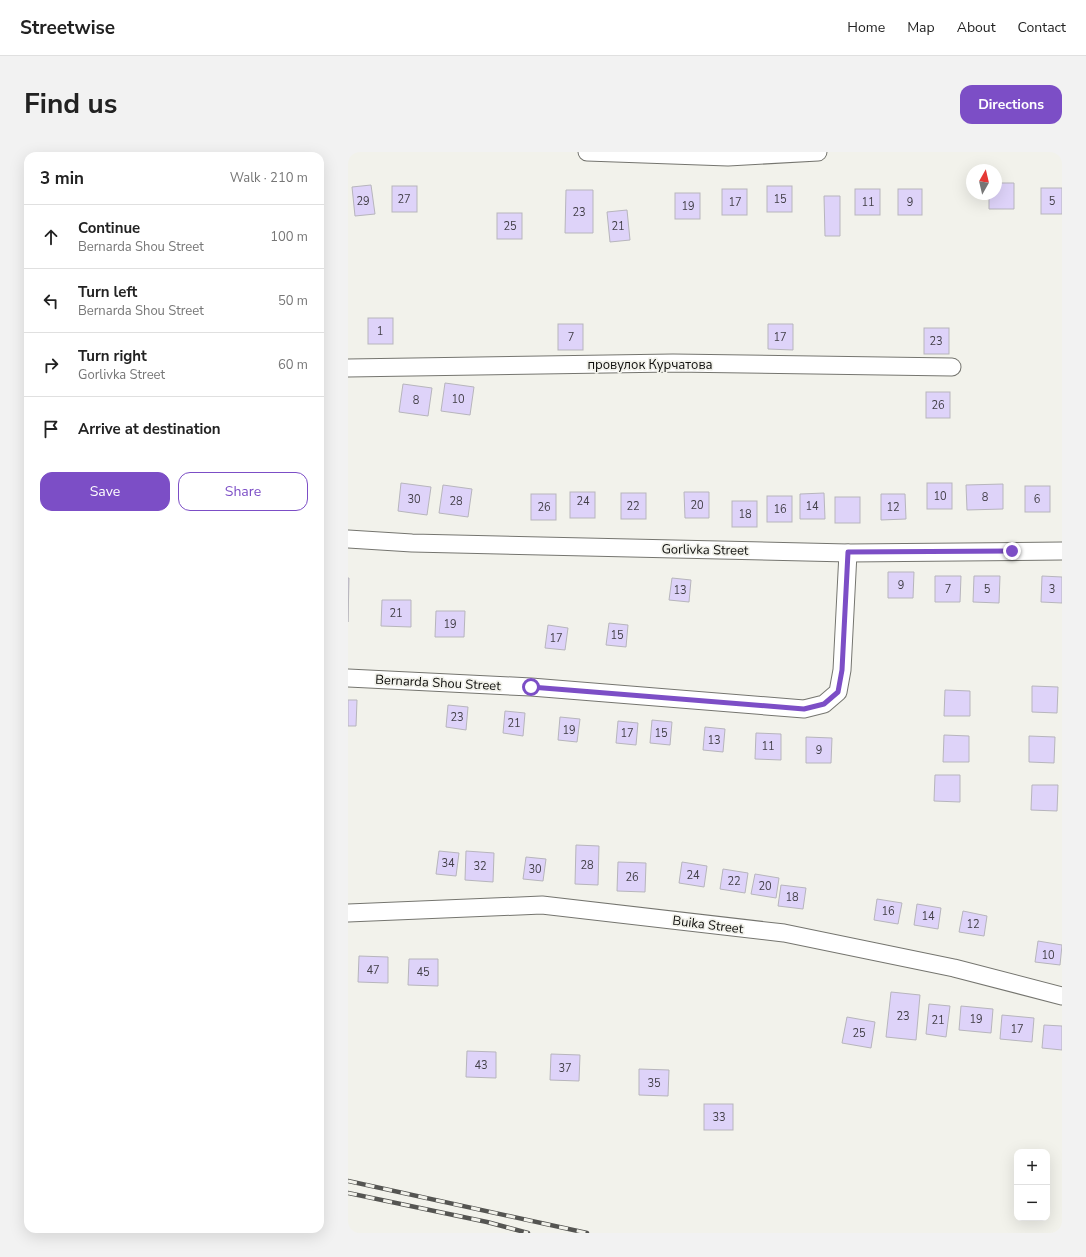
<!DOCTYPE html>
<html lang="en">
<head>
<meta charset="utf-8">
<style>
  :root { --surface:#fff; --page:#f2f2f2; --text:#222; --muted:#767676; --line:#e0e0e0; --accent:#7c4ec6 }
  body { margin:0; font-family:"Nunito Sans",sans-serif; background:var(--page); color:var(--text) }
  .controls { position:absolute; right:12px; bottom:12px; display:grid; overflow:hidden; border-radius:8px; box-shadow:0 4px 16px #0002 }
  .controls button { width:36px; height:36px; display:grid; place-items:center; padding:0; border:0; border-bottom:1px solid var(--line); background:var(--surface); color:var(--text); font:20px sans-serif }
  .compass { position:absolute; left:618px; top:12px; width:36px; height:36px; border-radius:50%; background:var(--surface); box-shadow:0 4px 16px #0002; rotate:8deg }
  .stop { position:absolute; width:12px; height:12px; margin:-9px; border:3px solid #7c4ec6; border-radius:50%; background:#fff }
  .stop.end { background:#7c4ec6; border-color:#fff; box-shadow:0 1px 4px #0008 }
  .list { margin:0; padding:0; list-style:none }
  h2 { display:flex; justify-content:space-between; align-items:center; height:52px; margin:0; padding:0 16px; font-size:17px }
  h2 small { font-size:13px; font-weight:400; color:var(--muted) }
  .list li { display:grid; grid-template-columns:26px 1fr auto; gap:12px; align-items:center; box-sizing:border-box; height:64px; padding:0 16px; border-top:1px solid var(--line) }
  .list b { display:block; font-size:15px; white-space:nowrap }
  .list p { margin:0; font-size:13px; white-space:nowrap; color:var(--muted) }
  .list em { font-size:13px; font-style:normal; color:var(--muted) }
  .actions { display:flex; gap:8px; padding:12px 16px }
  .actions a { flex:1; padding:9px 0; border:1px solid var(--accent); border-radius:12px; text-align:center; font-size:14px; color:var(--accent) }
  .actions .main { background:var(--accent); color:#fff }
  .icon { flex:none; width:22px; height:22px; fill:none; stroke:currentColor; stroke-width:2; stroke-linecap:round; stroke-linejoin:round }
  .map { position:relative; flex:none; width:714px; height:1081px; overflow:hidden; border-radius:12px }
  header { display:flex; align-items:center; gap:24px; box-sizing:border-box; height:56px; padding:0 20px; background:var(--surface); border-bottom:1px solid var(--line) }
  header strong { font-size:19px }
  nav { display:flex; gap:22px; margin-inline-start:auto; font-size:14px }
  .intro { display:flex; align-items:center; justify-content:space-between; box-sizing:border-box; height:96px; padding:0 24px }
  h1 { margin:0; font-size:28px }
  .button { padding:10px 18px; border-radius:12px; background:var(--accent); color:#fff; font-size:14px; font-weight:700 }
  main { display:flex; gap:24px; padding:0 24px }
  aside { flex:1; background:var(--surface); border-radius:12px; box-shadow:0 4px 16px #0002 }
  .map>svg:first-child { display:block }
  .building { fill:#ded3f9; stroke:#b7b5bc }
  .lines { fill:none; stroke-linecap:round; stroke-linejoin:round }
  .minor-casing { stroke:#75756f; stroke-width:19 }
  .minor { stroke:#fff; stroke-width:17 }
  .rail-casing { stroke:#555552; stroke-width:4.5 }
  .rail { stroke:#f2f2eb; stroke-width:3; stroke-dasharray:9; stroke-linecap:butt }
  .route { stroke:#7c4ec6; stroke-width:5 }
  .labels { text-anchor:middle; stroke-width:3.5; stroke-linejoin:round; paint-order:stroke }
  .number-label { font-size:11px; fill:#423f47 }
  .street-label { font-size:13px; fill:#0e0e0c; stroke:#f2f2eb }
</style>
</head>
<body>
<header>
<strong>Streetwise</strong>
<nav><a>Home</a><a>Map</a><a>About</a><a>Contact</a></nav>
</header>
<div class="intro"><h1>Find us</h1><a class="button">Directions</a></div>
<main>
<aside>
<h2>3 min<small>Walk · 210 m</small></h2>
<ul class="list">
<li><svg class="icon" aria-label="ahead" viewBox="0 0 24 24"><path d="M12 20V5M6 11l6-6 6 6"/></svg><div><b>Continue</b><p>Bernarda Shou Street</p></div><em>100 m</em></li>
<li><svg class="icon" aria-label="left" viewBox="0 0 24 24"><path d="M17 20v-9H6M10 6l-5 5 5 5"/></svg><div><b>Turn left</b><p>Bernarda Shou Street</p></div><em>50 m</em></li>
<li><svg class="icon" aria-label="right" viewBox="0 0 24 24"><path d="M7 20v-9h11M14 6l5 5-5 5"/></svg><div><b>Turn right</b><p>Gorlivka Street</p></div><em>60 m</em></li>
<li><svg class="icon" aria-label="arrive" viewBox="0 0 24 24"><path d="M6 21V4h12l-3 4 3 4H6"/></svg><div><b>Arrive at destination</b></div></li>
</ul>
<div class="actions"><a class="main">Save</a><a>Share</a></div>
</aside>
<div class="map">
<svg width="714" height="1081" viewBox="0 0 714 1081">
  <rect width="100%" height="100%" fill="#f2f2eb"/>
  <g class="building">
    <polygon points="648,31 666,31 666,57 641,57 641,42 648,42"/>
    <polygon points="23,33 27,62 7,64 4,35"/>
    <rect x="44" y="34" width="25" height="26"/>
    <rect x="419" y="34" width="25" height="26"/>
    <rect x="693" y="36" width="21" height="26"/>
    <rect x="374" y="37" width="25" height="26"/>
    <rect x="507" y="37" width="25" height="26"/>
    <rect x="550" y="37" width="24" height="26"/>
    <polygon points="218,38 245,38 245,81 217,81"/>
    <rect x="327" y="41" width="25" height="26"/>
    <polygon points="476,44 492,44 492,84 477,84"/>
    <polygon points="279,58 282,88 262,90 259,60"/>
    <rect x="149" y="61" width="25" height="26"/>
    <rect x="20" y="166" width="25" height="26"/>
    <rect x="210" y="172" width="25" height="26"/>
    <polygon points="420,172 445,172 445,198 420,197"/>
    <rect x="576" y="176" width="25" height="26"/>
    <polygon points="97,231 126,235 122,263 93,259"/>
    <polygon points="55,232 84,236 80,264 51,260"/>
    <rect x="578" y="240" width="24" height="26"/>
    <polygon points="53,331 83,335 79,363 50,359"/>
    <rect x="579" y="331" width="25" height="26"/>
    <polygon points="655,332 655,357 619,358 618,333"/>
    <polygon points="95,333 124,337 120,365 91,361"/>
    <rect x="677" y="334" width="25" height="26"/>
    <rect x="222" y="340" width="25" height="26"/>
    <polygon points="336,340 361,340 361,366 337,366"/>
    <rect x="273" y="341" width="25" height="26"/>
    <polygon points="476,341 477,367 452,367 452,342"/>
    <rect x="183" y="342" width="25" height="26"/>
    <polygon points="533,342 557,342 558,367 533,368"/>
    <rect x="419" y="344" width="25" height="26"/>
    <rect x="487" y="345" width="25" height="26"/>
    <rect x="384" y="349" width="25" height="26"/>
    <polygon points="540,420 566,420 565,446 540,446"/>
    <polygon points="587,424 613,424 612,450 587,450"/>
    <polygon points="626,424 652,424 651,451 625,450"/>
    <polygon points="694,424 714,425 714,451 693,450"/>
    <polygon points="0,426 1,426 0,470"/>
    <polygon points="324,426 343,428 341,450 321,448"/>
    <polygon points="34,448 63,448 63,475 33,474"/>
    <polygon points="88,459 117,459 116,485 87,485"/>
    <polygon points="261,471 280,473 278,495 258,493"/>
    <polygon points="200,473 220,476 217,498 197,496"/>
    <polygon points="684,534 710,535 709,561 684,560"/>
    <polygon points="597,538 622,539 622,564 596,564"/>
    <polygon points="0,548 9,548 8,574 0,574"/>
    <polygon points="100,553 120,555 118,578 98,575"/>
    <polygon points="157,559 177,561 175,584 155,581"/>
    <polygon points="212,565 232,567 229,590 210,588"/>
    <polygon points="304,568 324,570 322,593 302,591"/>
    <polygon points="270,569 290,571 288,593 268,591"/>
    <polygon points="357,575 377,577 375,600 355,598"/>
    <polygon points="408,581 433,582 433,608 407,607"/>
    <polygon points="596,583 621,584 621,610 595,610"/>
    <polygon points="681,584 707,585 706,611 681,610"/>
    <polygon points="458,585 484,586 483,611 458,611"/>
    <polygon points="587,623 612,623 612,650 586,649"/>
    <polygon points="684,633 710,633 709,659 683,658"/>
    <polygon points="228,693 251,694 250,733 227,732"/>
    <polygon points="91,699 111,701 108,724 88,722"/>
    <polygon points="118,699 146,701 145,730 117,728"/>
    <polygon points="178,705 198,707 195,729 175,727"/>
    <polygon points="270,710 298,711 297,740 269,739"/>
    <polygon points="334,710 359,714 356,735 331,731"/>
    <polygon points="375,717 400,721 397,741 372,737"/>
    <polygon points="407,722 431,726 428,746 403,742"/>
    <polygon points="433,733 458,736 455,757 430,754"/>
    <polygon points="529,747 554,751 550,772 526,768"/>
    <polygon points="569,752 593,756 590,777 566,773"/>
    <polygon points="615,759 639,764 636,784 611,780"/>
    <polygon points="690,789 714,793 712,813 687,810"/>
    <polygon points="11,804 40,805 40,831 10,830"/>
    <polygon points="61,807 90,807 90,834 60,833"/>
    <polygon points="543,840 572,843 568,888 538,885"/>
    <polygon points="581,852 602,854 598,885 578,882"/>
    <polygon points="613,854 645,857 643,881 611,878"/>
    <polygon points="654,863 686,866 684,890 652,887"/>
    <polygon points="499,865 527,870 523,896 494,891"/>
    <polygon points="696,873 714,874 714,898 694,896"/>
    <polygon points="119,899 148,900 148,926 118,925"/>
    <polygon points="203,902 232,903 231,929 202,928"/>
    <polygon points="291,917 321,918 320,944 291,943"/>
    <rect x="356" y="952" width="29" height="26"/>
  </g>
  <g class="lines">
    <defs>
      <g id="minor">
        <polyline points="239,0 380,5 470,0"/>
        <polyline points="0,216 325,211 604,215"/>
        <polyline points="0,387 64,391 500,401 714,399"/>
        <polyline points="0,526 183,535 456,557 476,552 490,540 494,518 500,401"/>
        <polyline points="0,761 194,753 436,781 606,816 714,844"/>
      </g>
    </defs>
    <use href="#minor" class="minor-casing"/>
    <use href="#minor" class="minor"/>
    <defs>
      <g id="rail">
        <polyline points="0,1029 239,1081"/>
        <polyline points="0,1041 139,1070 180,1081"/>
      </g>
    </defs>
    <use href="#rail" class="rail-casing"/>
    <use href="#rail" class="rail"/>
  </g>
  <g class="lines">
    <polyline class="route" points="183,535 456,557 476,552 490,540 494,518 500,400 664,399"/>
  </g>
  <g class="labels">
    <g class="number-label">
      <text x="56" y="51">27</text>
      <text x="432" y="51">15</text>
      <text x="15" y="53">29</text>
      <text x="704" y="53">5</text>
      <text x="387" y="54">17</text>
      <text x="520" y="54">11</text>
      <text x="562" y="54">9</text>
      <text x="340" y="58">19</text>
      <text x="231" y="64">23</text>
      <text x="162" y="78">25</text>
      <text x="270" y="78">21</text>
      <text x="32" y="183">1</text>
      <text x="223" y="189">7</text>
      <text x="432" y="189">17</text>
      <text x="588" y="193">23</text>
      <text x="110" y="251">10</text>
      <text x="68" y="252">8</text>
      <text x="590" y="257">26</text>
      <text x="592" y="348">10</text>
      <text x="637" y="349">8</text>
      <text x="66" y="351">30</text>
      <text x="689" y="351">6</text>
      <text x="108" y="353">28</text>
      <text x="235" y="353">24</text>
      <text x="349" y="357">20</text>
      <text x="285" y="358">22</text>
      <text x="464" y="358">14</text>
      <text x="196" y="359">26</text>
      <text x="545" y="359">12</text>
      <text x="432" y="361">16</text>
      <text x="397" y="366">18</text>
      <text x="553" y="437">9</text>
      <text x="600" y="441">7</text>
      <text x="639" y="441">5</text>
      <text x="704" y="441">3</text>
      <text x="332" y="442">13</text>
      <text x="48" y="465">21</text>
      <text x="102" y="476">19</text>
      <text x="269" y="487">15</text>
      <text x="208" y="490">17</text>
      <text x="109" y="569">23</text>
      <text x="166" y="575">21</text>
      <text x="221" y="582">19</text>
      <text x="279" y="585">17</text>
      <text x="313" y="585">15</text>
      <text x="366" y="592">13</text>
      <text x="420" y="598">11</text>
      <text x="471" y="602">9</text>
      <text x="100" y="715">34</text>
      <text x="239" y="717">28</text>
      <text x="132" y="718">32</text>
      <text x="187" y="721">30</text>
      <text x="345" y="727">24</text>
      <text x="284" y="729">26</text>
      <text x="386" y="733">22</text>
      <text x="417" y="738">20</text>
      <text x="444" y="749">18</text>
      <text x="540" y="763">16</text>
      <text x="580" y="768">14</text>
      <text x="625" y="776">12</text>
      <text x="700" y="807">10</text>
      <text x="25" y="822">47</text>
      <text x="75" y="824">45</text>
      <text x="555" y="868">23</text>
      <text x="628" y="871">19</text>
      <text x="590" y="872">21</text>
      <text x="669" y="881">17</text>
      <text x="511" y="885">25</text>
      <text x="133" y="917">43</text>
      <text x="217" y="920">37</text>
      <text x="306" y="935">35</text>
      <text x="371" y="969">33</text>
    </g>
    <g class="street-label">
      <text x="302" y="217">провулок Курчатова</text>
      <text transform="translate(357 397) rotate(1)" y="5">Gorlivka Street</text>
      <text transform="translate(90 530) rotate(3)" y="5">Bernarda Shou Street</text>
      <text transform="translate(360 772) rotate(7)" y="5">Buika Street</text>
    </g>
  </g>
</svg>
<div class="controls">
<button>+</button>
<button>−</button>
</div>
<svg class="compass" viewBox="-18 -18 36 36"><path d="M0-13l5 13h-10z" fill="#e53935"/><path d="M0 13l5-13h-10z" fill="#767676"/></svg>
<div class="stop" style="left:183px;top:535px"></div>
<div class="stop end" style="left:664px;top:399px"></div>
</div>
</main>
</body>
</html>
